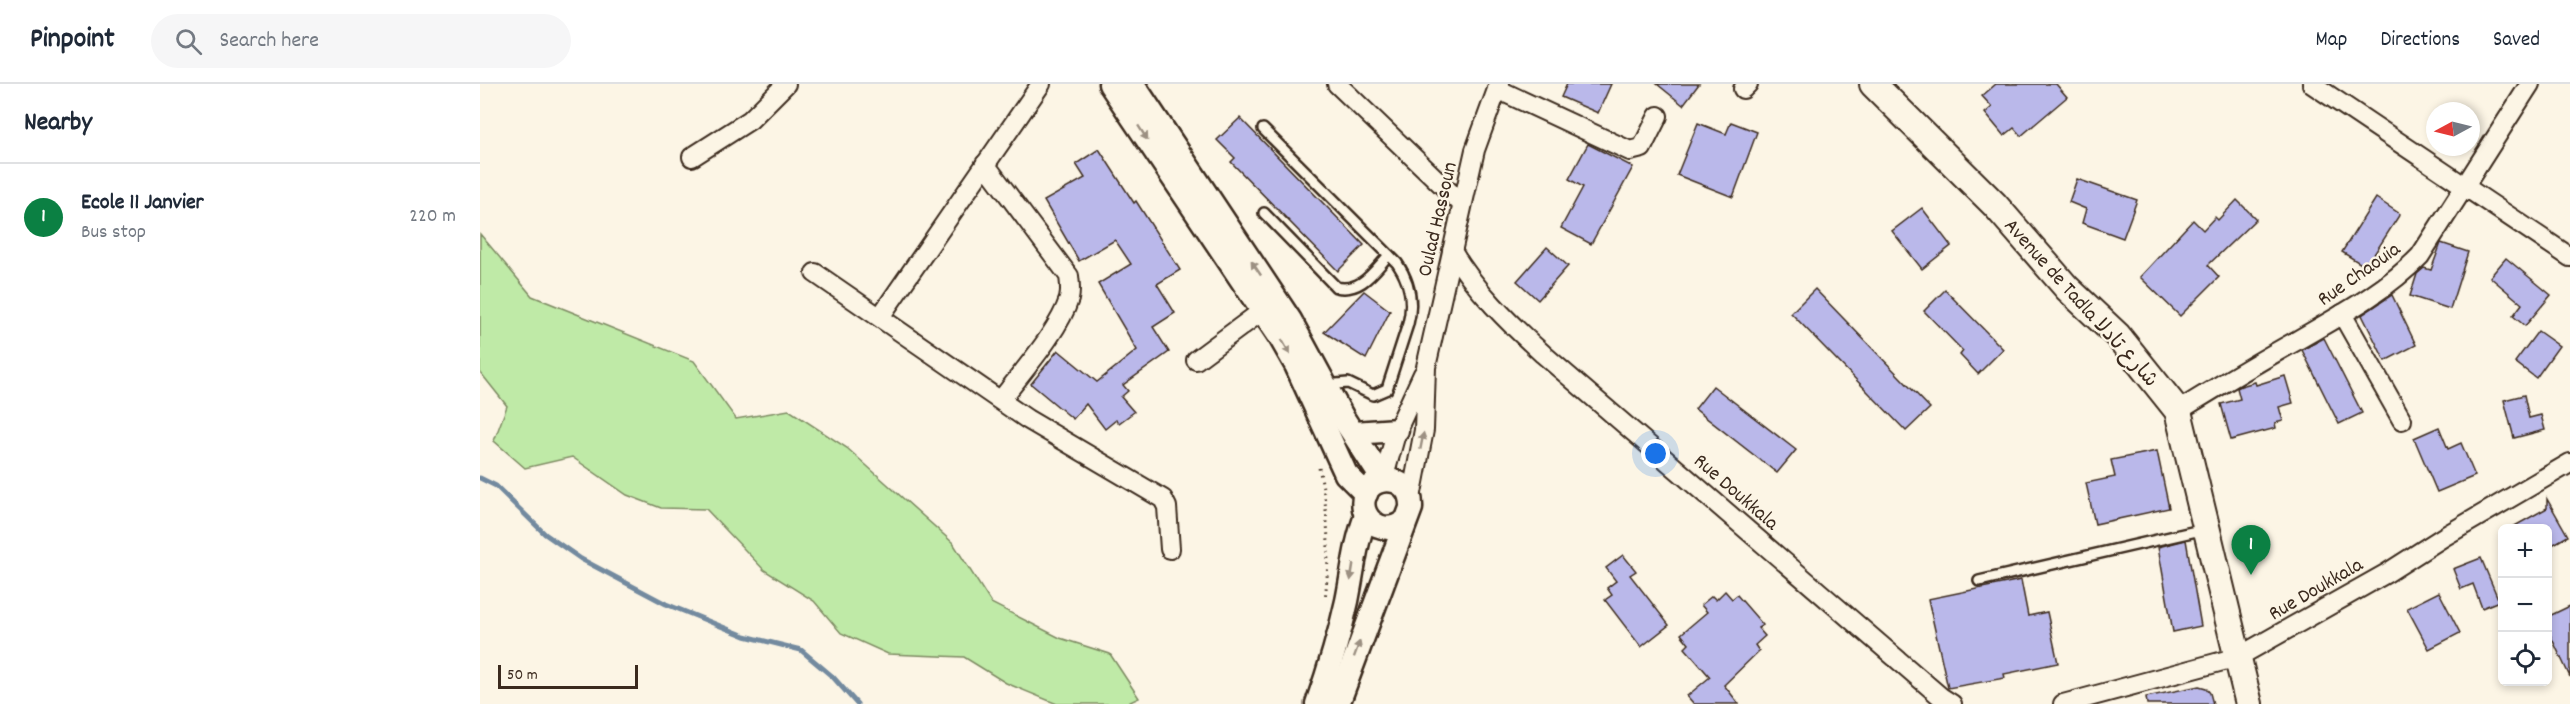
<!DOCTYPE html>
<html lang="en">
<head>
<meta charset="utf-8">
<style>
  :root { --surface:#fff; --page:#f6f6f7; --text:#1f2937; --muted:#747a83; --line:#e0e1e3; --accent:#0b8043 }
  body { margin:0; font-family:Dekko,"Playpen Sans Arabic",sans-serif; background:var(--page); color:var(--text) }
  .controls { position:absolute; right:18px; bottom:18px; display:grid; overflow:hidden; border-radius:9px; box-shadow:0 3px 9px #0003 }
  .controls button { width:54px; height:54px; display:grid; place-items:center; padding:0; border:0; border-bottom:2px solid var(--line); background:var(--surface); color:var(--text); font:30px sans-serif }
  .compass { position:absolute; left:1946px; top:18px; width:54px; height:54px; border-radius:50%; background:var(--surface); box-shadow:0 3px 9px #0003; rotate:263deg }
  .scale { position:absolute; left:18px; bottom:15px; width:140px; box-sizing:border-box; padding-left:6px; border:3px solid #3b2a1e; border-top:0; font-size:16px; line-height:21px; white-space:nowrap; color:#3b2a1e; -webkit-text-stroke:4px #fcf5e5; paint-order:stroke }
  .you { position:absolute; left:1176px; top:370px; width:21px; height:21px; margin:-15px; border:4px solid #fff; border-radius:50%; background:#1a73e8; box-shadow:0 0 0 9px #1a73e833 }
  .badge { display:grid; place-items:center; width:39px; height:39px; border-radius:50%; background:var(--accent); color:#fff; font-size:20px; font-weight:700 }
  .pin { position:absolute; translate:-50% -50px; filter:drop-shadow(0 2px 3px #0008) }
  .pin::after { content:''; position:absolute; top:32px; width:21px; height:18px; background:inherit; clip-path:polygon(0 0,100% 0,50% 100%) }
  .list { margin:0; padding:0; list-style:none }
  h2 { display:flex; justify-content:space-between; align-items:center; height:78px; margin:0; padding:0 24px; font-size:26px }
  h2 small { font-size:20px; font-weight:400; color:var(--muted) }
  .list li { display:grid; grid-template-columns:39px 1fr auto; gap:18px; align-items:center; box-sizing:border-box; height:108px; padding:0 24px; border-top:2px solid var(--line) }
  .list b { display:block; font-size:22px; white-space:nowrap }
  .list p { margin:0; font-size:20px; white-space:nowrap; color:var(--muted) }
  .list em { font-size:20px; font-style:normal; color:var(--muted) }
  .icon { flex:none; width:33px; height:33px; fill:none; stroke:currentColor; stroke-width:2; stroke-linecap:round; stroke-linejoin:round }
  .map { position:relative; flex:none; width:2090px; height:620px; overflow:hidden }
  header { display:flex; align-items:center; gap:36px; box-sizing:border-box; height:84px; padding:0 30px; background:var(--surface); border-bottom:2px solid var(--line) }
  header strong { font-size:28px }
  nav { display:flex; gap:33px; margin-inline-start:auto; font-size:21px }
  .search { width:420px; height:54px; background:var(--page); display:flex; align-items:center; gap:15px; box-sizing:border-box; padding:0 21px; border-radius:33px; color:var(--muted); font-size:22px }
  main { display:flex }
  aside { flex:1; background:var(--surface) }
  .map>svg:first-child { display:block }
  .green { fill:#bfeaa7; stroke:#7d8a62; stroke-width:1.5 }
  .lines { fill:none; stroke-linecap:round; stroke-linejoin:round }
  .stream { stroke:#738a9f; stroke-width:5 }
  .building { fill:#bab8ea; stroke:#3b2a1e; stroke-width:1.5 }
  .service-casing { stroke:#3b2a1e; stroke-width:14 }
  .minor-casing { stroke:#3b2a1e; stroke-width:22 }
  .tertiary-casing { stroke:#3b2a1e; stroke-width:27 }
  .secondary-casing { stroke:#3b2a1e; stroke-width:30 }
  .path { stroke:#3b2a1e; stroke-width:3; stroke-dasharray:1.5 4.5; stroke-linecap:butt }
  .service { stroke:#fcf5e5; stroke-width:9 }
  .minor { stroke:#fcf5e5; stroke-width:18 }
  .tertiary { stroke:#fcf5e5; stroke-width:22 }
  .secondary { stroke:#fcf5e5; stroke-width:26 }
  .oneway { fill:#9c9082 }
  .labels { text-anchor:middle; stroke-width:4.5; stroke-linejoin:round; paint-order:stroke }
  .street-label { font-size:21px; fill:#3b2a1e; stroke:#fcf5e5 }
</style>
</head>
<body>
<header>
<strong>Pinpoint</strong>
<div class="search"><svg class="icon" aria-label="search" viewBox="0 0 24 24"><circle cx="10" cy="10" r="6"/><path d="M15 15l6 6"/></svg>Search here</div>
<nav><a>Map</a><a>Directions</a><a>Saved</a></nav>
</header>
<main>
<aside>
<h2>Nearby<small></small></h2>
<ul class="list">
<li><span class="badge">1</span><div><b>Ecole 11 Janvier</b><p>Bus stop</p></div><em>220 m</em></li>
</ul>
</aside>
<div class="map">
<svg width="2090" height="620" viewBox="0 0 2090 620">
  <rect width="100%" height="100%" fill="#fcf5e5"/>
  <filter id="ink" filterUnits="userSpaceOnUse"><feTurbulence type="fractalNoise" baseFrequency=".0167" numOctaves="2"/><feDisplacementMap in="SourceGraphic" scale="12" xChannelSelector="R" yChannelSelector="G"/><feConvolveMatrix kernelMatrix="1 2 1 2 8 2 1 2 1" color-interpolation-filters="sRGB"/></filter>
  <g filter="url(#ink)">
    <polygon class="green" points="0,150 52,212 214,277 256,335 309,326 367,364 473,459 511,519 580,554 630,570 659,614 646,620 577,620 526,599 484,573 408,570 361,549 334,517 284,486 226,425 181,424 147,411 92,373 45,384 14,357 27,322 0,288"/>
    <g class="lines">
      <polyline class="stream" points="0,394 16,402 65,450 101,475 186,520 265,552 321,566 353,593 377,620"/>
    </g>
    <g class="building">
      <polygon points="1087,0 1131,0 1118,29 1081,13"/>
      <polygon points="1177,0 1219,0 1203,21"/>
      <polygon points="1516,0 1576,0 1587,13 1541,52 1534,44 1524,52 1505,29 1512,23 1502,12"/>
      <polygon points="760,34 884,161 858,187 751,78 755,74 737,56"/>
      <polygon points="1251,38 1277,48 1253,113 1197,91 1218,39 1246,50"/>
      <polygon points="1108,60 1153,83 1111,160 1081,144 1103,103 1089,95"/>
      <polygon points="619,65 654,119 656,117 700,186 677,200 695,229 673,243 689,268 643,301 648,307 641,313 654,328 639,339 636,336 625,345 606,320 593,335 551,300 578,266 617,298 657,266 618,200 651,180 635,156 599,177 564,117 605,94 596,80"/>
      <polygon points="1597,95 1657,116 1643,154 1602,139 1606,125 1589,118"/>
      <polygon points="1896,114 1920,130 1886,183 1862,168"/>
      <polygon points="1757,116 1776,135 1728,181 1739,193 1700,232 1660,193 1713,136 1723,146 1735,133 1738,136"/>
      <polygon points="1442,124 1471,162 1442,185 1412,147"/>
      <polygon points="1961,159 1988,168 1970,225 1930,212 1937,190 1944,184 1951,186"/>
      <polygon points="1067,163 1088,182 1058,216 1037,197"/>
      <polygon points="2026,174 2071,211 2045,242 2033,232 2042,220 2010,193"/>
      <polygon points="1335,205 1450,324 1426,347 1311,229"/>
      <polygon points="1465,206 1523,265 1498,290 1480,271 1483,267 1444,227"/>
      <polygon points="884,207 910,227 886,275 844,248"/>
      <polygon points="1912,211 1936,261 1905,277 1882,231"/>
      <polygon points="2058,247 2079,262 2056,294 2035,278"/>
      <polygon points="1844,254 1882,329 1859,340 1822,266"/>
      <polygon points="1805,292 1813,319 1799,323 1803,337 1795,339 1796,344 1751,356 1741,320 1760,315 1757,304 1761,302 1775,298 1776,301"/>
      <polygon points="1233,302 1316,366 1297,389 1215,325"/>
      <polygon points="2044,311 2049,334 2061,331 2065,346 2034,354 2024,316"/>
      <polygon points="1959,343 1968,365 1981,359 1995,392 1957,408 1934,354"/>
      <polygon points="1677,367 1689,424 1615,440 1606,399 1635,393 1631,376"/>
      <polygon points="2067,415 2088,452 2067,464 2067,444 2031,444 2067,424"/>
      <polygon points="1706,456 1721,542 1693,548 1678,463"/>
      <polygon points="1143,471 1156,487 1150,491 1189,541 1161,563 1125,516 1132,511 1127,504 1136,497 1126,484"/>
      <polygon points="2001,474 2019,517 2002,524 1993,500 1981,505 1973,485"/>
      <polygon points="1541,496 1548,532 1567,528 1578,579 1524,590 1525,594 1468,604 1448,515"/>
      <polygon points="1245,507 1252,515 1257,511 1283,541 1278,544 1285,552 1275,561 1279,567 1244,601 1259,620 1214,620 1207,612 1230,593 1205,564 1209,560 1201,550 1227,528 1221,521 1232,512 1236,516"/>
      <polygon points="1959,508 1980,549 1949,565 1927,524"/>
      <polygon points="2090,522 2090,593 2067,544 2067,533"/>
      <polygon points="1719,602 1726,604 1730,609 1733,620 1667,620 1666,613"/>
    </g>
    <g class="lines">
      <defs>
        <g id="service">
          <path d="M783,45L917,179C930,198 934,217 928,240L907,305L893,311L868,299L845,301"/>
          <path d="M784,129L856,203C881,209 894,187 909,171"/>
          <polyline points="1499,497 1725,445"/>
        </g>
        <g id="minor">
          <polyline points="857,0 982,120"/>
          <polyline points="1832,0 2090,173"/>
          <polyline points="1017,5 1150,67 1162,64 1178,32"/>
          <polyline points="1263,5 1268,0"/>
          <polyline points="212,73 270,36 306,0"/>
          <path d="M505,80L589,192C590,200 591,207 589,215C579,247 542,288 521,316"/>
          <path d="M972,167C995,206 1029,239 1063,270L1461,613L1472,620"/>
          <polyline points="335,189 547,335 683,415 687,423 690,465"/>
          <polyline points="1862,230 1922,336"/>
          <polyline points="400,233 561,0"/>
          <polyline points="716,276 782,227"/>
          <path d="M1698,327C1737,303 1776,279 1816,257C1859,232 1905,208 1940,172L2050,0"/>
          <polyline points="903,396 917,346 943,290"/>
          <polyline points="931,414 944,346 946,283 995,66 1019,0"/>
          <polyline points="1583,620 1758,573 1907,489 1965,452 2090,379"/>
        </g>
        <g id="tertiary">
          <polyline points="630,0 800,253 816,281 866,390 886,410"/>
          <polyline points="653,0 810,236 863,334 903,396"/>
          <polyline points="874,349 917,346"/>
          <path d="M837,620C849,586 859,553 867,517C873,488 875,460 886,432"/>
          <path d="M858,620L931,424C933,384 877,390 884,425C886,433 891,439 899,442C908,446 917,443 925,437"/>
        </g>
        <polyline id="secondary" points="1393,0 1515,121 1587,204 1638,252 1698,327 1769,620"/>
      </defs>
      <use href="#service" class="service-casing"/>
      <use href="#minor" class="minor-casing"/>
      <use href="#tertiary" class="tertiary-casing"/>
      <use href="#secondary" class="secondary-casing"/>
      <path class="path" d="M839,384C849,427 850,472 845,515"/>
      <use href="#service" class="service"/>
      <use href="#minor" class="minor"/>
      <use href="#tertiary" class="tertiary"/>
      <use href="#secondary" class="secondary"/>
    </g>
    <defs><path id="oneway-solid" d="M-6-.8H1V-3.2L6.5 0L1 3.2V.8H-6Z" transform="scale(1.5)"/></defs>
    <g class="oneway">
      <use href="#oneway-solid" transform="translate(663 49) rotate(57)"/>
      <use href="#oneway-solid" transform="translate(776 184) rotate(-124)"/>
      <use href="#oneway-solid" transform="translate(806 263) rotate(60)"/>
      <use href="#oneway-solid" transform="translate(942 357) rotate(-79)"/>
      <use href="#oneway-solid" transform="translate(872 488) rotate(99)"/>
      <use href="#oneway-solid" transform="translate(877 565) rotate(-70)"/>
    </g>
  </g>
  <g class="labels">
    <g class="street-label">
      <text transform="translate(956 135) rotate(-77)" y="7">Oulad Hassoun</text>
      <text transform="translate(1878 189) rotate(-35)" y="7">Rue Chaouia</text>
      <text transform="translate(1602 218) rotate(48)" y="7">Avenue de Tadla شارع تادلا</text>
      <text transform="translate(1257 407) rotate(41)" y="7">Rue Doukkala</text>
      <text transform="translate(1835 504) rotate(-30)" y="7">Rue Doukkala</text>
    </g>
  </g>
</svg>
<div class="controls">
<button>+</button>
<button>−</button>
<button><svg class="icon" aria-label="locate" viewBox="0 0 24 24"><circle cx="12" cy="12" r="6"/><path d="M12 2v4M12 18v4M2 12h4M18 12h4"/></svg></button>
</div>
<svg class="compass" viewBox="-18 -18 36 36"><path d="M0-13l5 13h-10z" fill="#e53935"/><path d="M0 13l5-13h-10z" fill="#747a83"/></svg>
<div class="scale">50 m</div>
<div class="you"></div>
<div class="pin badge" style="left:1771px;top:491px">1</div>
</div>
</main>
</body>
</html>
